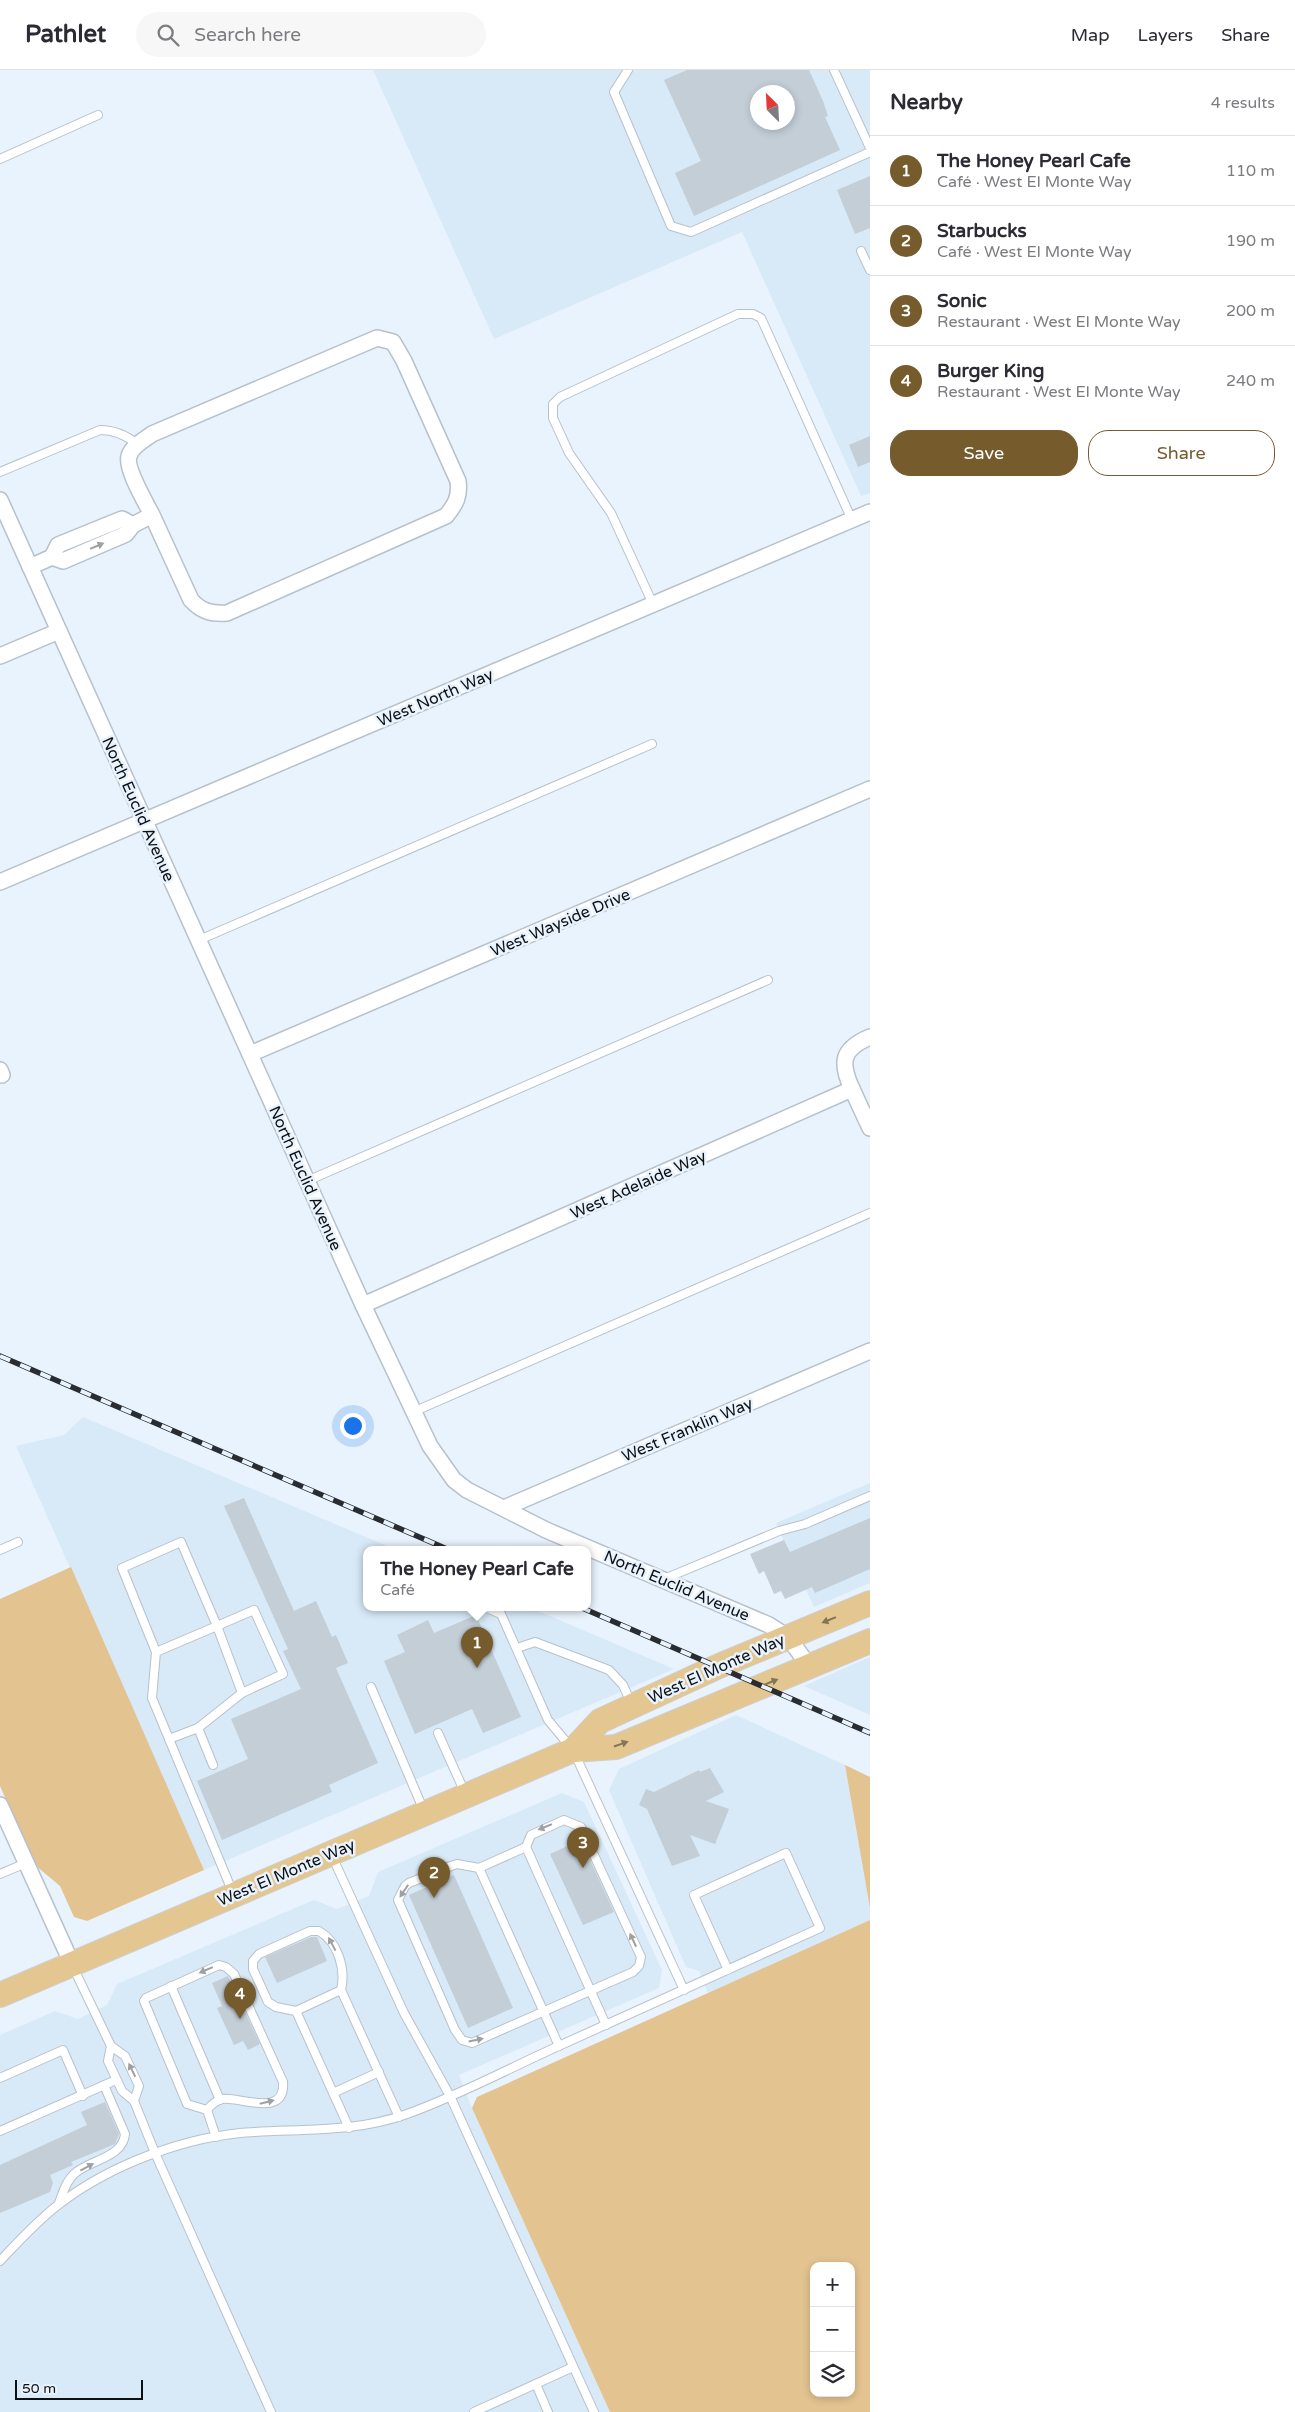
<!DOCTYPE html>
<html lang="en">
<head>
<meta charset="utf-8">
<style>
  :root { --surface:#fff; --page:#f7f7f7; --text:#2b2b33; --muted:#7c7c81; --line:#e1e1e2; --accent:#765b2d }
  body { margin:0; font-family:"Varela Round",sans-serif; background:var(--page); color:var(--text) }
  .controls { position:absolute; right:15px; bottom:15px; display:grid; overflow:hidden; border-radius:10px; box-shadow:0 2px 8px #0003 }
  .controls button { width:45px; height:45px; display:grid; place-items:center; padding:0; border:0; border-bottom:1px solid var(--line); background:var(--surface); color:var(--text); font:25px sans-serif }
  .compass { position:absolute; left:750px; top:15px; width:45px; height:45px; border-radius:50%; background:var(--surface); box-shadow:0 2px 8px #0003; rotate:336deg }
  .scale { position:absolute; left:15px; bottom:12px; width:128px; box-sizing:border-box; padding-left:5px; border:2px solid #0d1114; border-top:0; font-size:14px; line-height:18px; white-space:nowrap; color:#0d1114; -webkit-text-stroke:4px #e9f3fd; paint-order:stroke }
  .you { position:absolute; left:352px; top:1355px; width:18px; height:18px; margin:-12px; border:4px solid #fff; border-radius:50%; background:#1a73e8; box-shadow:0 0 0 8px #1a73e833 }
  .badge { display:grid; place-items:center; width:32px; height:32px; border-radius:50%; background:var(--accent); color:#fff; font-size:16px; font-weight:700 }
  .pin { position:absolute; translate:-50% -41px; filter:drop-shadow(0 1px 2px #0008) }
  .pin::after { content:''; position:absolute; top:26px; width:18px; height:15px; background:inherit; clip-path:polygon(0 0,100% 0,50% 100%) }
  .popup { position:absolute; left:363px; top:1476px; width:228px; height:65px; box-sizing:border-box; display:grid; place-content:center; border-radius:10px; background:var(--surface); filter:drop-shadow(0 1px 4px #0005); font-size:16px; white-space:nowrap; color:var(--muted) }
  .popup b { font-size:19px; color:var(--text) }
  .popup::after { content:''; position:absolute; left:50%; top:100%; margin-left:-10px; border:10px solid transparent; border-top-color:var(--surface) }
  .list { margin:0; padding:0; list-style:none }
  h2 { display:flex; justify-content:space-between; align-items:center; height:65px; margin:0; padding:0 20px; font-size:21px }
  h2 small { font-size:16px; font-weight:400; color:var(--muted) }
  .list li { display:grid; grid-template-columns:32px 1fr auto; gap:15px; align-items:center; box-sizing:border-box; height:70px; padding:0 20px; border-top:1px solid var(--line) }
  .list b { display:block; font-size:19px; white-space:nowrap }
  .list p { margin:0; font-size:16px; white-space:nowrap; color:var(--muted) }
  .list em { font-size:16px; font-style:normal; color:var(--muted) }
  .actions { display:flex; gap:10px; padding:15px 20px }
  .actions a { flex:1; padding:11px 0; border:1px solid var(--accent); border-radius:20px; text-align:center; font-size:18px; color:var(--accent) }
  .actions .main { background:var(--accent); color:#fff }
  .icon { flex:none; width:28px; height:28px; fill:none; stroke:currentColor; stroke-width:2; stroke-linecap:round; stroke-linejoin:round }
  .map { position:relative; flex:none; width:870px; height:2342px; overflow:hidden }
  header { display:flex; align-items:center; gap:30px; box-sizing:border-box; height:70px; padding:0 25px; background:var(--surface); border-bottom:1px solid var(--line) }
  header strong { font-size:24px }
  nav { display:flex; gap:28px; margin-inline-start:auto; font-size:18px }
  .search { width:350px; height:45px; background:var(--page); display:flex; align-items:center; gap:12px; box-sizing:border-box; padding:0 18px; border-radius:28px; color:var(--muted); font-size:19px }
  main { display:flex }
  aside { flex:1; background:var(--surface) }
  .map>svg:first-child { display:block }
  .built { fill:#d8e9f8; fill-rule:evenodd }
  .green { fill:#e3c390; fill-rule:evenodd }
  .building { fill:#c3ced7; fill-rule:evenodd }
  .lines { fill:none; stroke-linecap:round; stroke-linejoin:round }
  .service-casing { stroke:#b7c1ca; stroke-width:10 }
  .minor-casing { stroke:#b7c1ca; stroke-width:18 }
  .primary-casing { stroke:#cfcfd0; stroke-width:26 }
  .service { stroke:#fff; stroke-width:8 }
  .minor { stroke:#fff; stroke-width:15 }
  .primary { stroke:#e4c690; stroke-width:24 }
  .rail-casing { stroke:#292d31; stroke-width:5.5 }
  .rail { stroke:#e9f3fd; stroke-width:4; stroke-dasharray:11; stroke-linecap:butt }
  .oneway { fill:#9ea0a1 }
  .oneway2 { fill:#837558 }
  .labels { text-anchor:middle; stroke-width:5; stroke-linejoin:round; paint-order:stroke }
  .street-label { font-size:16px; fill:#0d1114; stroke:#e9f3fd }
</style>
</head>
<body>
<header>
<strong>Pathlet</strong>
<div class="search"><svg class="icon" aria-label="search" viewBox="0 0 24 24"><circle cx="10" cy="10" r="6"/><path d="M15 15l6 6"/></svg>Search here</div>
<nav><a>Map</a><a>Layers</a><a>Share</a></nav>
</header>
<main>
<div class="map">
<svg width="870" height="2342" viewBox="0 0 870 2342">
  <rect width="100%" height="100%" fill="#e9f3fd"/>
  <g class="built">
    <path d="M373,0H870V423L861,426L742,162L494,269ZM758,22H788V52H758Z"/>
    <polygon points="83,1347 394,1479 367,1479 367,1537 529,1537 674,1599 204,1800 16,1376 64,1365"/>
    <polygon points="870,1413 870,1513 814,1537 776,1453"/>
    <polygon points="870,1587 870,1645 804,1616"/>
    <polygon points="736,1645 845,1695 870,1838 870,1850 708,1923 699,1901 686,1897 609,1720 619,1699"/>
    <polygon points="562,1723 584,1732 662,1900 659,1918 459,2005 472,2038 610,2342 0,2342 0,1965 55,1941 78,1949 107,1935 117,1914 314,1830 337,1839 369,1826 378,1802"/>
  </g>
  <g class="green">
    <polygon points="71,1497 204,1800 87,1851 74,1847 60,1816 35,1795 0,1716 0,1529"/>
    <polygon points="845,1695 870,1707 870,1838"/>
    <path d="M870,1850V2342H610L472,2038L477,2027ZM814,2196H851V2323H814Z"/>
  </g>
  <g class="building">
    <path d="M687,0H809L823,31L828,46L825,47L840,80L694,146L675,103L701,91L664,10ZM758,22H788V52H758Z"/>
    <polygon points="870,106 870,158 855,164 837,120"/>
    <polygon points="870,366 870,392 858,397 849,375"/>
    <polygon points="244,1428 294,1541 316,1531 332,1567 336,1565 348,1593 336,1598 378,1693 329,1715 332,1722 222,1770 197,1711 248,1689 231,1649 301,1619 283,1581 288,1579 224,1436"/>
    <polygon points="870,1448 870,1499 815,1523 812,1517 785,1529 781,1521 774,1524 764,1501 759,1504 750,1484 784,1470 790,1482"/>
    <polygon points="476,1545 521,1647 483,1663 472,1639 415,1664 384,1591 405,1582 397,1565 428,1550 434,1563"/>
    <polygon points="710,1698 724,1722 706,1731 729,1739 715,1774 690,1765 700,1786 672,1796 647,1739 639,1735 646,1719 654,1722 699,1700 700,1702"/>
    <polygon points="581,1770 614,1842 583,1855 550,1784"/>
    <polygon points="454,1805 513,1938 468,1958 409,1825"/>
    <polygon points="311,1867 317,1867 327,1891 277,1913 265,1887"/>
    <polygon points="228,1906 260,1974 248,1980 243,1971 234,1975 217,1938 222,1936 212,1913"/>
    <polygon points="105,2032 119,2064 115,2074 71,2092 73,2095 50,2105 53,2113 50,2122 0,2143 0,2095 87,2055 81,2042"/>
  </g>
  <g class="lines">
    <defs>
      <g id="service">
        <polyline points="628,0 614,22 671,156 691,162 870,82"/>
        <polyline points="834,0 870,78"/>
        <polyline points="0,89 98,45"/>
        <polyline points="861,181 870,200"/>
        <path d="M0,402L100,360C115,360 126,365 137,374"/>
        <polyline points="653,534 611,443 569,383 553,348 553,334 560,327 738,244 753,244 761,248 852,450"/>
        <polyline points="199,870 652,674"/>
        <polyline points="307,1111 768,910"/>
        <polyline points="413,1342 870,1143"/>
        <polyline points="0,1480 18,1472"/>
        <polyline points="664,1509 779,1461 805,1454 870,1426"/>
        <polyline points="484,1537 501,1544 548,1650 573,1680 684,1920"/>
        <polyline points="517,1578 535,1572 609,1600 623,1615 632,1635"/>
        <polyline points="156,1582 217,1556 181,1472 122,1498 156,1582 152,1628 233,1823"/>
        <polyline points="371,1617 424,1741"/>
        <polyline points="198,1658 242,1623 217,1556 254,1540 283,1604 242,1623"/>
        <polyline points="438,1663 465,1723"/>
        <polyline points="169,1669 198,1658 213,1695"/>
        <polyline points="332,1786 404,1943 450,2026 594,2342"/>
        <polyline points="479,1798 457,1794 451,1796 409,1813 405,1816 398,1830 455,1960 462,1970 472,1973 633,1902 639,1896 641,1887 581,1757 564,1750 531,1765 526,1777"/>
        <polyline points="0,1804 26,1793"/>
        <polyline points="73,1897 111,1976 125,1986 139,2016 134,2031"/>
        <polyline points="171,1916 220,2030"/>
        <path d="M296,1941L276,1937L268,1932L253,1899V1891L259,1884L310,1861H319C338,1872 346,1899 341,1920"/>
        <polyline points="111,1976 108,1991 122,2021 134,2031 155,2083 271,2342"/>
        <polyline points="559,1976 479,1798 526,1777 606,1955"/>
        <polyline points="0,2008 63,1980 83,2026"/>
        <polyline points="333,2023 379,2002"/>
        <path d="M207,2040C211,2035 215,2031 222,2029C239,2026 286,2049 283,2012L234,1904L226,1897L219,1895L146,1928L144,1931L187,2034L207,2040L216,2067"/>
        <polyline points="349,2058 296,1941 341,1920 399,2047"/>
        <polyline points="0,2061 116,2010"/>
        <path d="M59,2133C63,2123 66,2111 74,2104C89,2090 123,2088 125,2064L104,2015"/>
        <path d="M0,2191C18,2172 37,2151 58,2135C111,2094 189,2065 255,2062C307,2059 357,2062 407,2044C457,2026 504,2001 552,1979C642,1939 731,1898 820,1858L786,1783L694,1825L728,1900"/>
        <polyline points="536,2314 548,2342"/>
        <polyline points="474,2342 573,2297"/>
      </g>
      <g id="minor">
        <polyline points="0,430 363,1235 430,1376 454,1410 467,1420 546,1460 769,1555 788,1567 809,1596"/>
        <path d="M133,455L152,445C146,433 125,398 129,386C132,376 144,370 152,364L377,268L393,272L404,291L458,411C460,426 456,434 446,446L227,543C212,544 202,542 191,530L152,445"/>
        <polyline points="30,497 52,487 58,475 122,449 133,455 126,464 63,491 52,487"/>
        <polyline points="0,586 59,561"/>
        <polyline points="0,812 870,442"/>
        <polyline points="250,984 870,719"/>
        <polyline points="0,1000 2,1005"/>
        <polyline points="852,1019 870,1058"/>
        <path d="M363,1235L852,1019C840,993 841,979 870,967"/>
        <polyline points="504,1438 870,1281"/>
        <polyline points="0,1735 72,1894"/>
      </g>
      <g id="primary">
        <polyline points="573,1680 600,1651 719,1596 870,1533"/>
        <polyline points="0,1925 573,1680 616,1677 870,1571"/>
      </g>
    </defs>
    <use href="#service" class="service-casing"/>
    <use href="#minor" class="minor-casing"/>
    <use href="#primary" class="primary-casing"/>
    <use href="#service" class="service"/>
    <use href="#minor" class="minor"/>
    <use href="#primary" class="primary"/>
    <defs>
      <g id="rail">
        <polyline points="0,1286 447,1479"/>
        <polyline points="580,1537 870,1663"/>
      </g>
    </defs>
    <use href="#rail" class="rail-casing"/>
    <use href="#rail" class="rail"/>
  </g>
  <defs><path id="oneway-solid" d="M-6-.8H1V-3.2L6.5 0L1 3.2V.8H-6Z" transform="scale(1.25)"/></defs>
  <g class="oneway">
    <use href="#oneway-solid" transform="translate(97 476) rotate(-23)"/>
    <use href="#oneway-solid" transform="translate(545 1757) rotate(158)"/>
    <use href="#oneway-solid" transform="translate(404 1821) rotate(124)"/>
    <use href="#oneway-solid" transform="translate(633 1870) rotate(-115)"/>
    <use href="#oneway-solid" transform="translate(332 1874) rotate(-118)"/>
    <use href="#oneway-solid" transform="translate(206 1900) rotate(157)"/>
    <use href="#oneway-solid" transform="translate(476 1970) rotate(-12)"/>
    <use href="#oneway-solid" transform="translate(132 2000) rotate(-116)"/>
    <use href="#oneway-solid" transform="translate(267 2032) rotate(-14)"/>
    <use href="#oneway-solid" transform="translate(87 2097) rotate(-28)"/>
  </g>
  <g class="oneway2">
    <use href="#oneway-solid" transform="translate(829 1550) rotate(158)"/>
    <use href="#oneway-solid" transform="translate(771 1612) rotate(-22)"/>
    <use href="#oneway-solid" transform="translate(621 1674) rotate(-19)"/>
  </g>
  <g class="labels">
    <g class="street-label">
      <text transform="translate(435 627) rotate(-23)" y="6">West North Way</text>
      <text transform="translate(139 739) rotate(66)" y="6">North Euclid Avenue</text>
      <text transform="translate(560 852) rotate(-23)" y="6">West Wayside Drive</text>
      <text transform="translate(306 1108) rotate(66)" y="6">North Euclid Avenue</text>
      <text transform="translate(638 1114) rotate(-24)" y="6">West Adelaide Way</text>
      <text transform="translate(687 1359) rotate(-23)" y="6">West Franklin Way</text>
      <text transform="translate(677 1515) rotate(23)" y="6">North Euclid Avenue</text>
      <text transform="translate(716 1598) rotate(-24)" y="6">West El Monte Way</text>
      <text transform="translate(286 1802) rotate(-23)" y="6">West El Monte Way</text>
    </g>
  </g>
</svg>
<div class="controls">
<button>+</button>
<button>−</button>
<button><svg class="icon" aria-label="layers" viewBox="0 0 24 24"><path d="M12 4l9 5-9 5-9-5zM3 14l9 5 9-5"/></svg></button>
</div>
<svg class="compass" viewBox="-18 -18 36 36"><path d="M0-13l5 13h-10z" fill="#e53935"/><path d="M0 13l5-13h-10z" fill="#7c7c81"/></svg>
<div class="scale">50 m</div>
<div class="you"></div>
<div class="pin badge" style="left:477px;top:1598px">1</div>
<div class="popup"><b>The Honey Pearl Cafe</b>Café</div>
<div class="pin badge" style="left:434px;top:1828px">2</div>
<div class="pin badge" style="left:583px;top:1798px">3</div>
<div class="pin badge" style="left:240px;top:1949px">4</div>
</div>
<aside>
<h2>Nearby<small>4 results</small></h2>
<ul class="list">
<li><span class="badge">1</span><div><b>The Honey Pearl Cafe</b><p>Café · West El Monte Way</p></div><em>110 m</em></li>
<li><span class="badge">2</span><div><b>Starbucks</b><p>Café · West El Monte Way</p></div><em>190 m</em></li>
<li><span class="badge">3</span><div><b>Sonic</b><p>Restaurant · West El Monte Way</p></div><em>200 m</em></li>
<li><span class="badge">4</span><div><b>Burger King</b><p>Restaurant · West El Monte Way</p></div><em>240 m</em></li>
</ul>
<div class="actions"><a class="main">Save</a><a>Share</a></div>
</aside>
</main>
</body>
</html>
